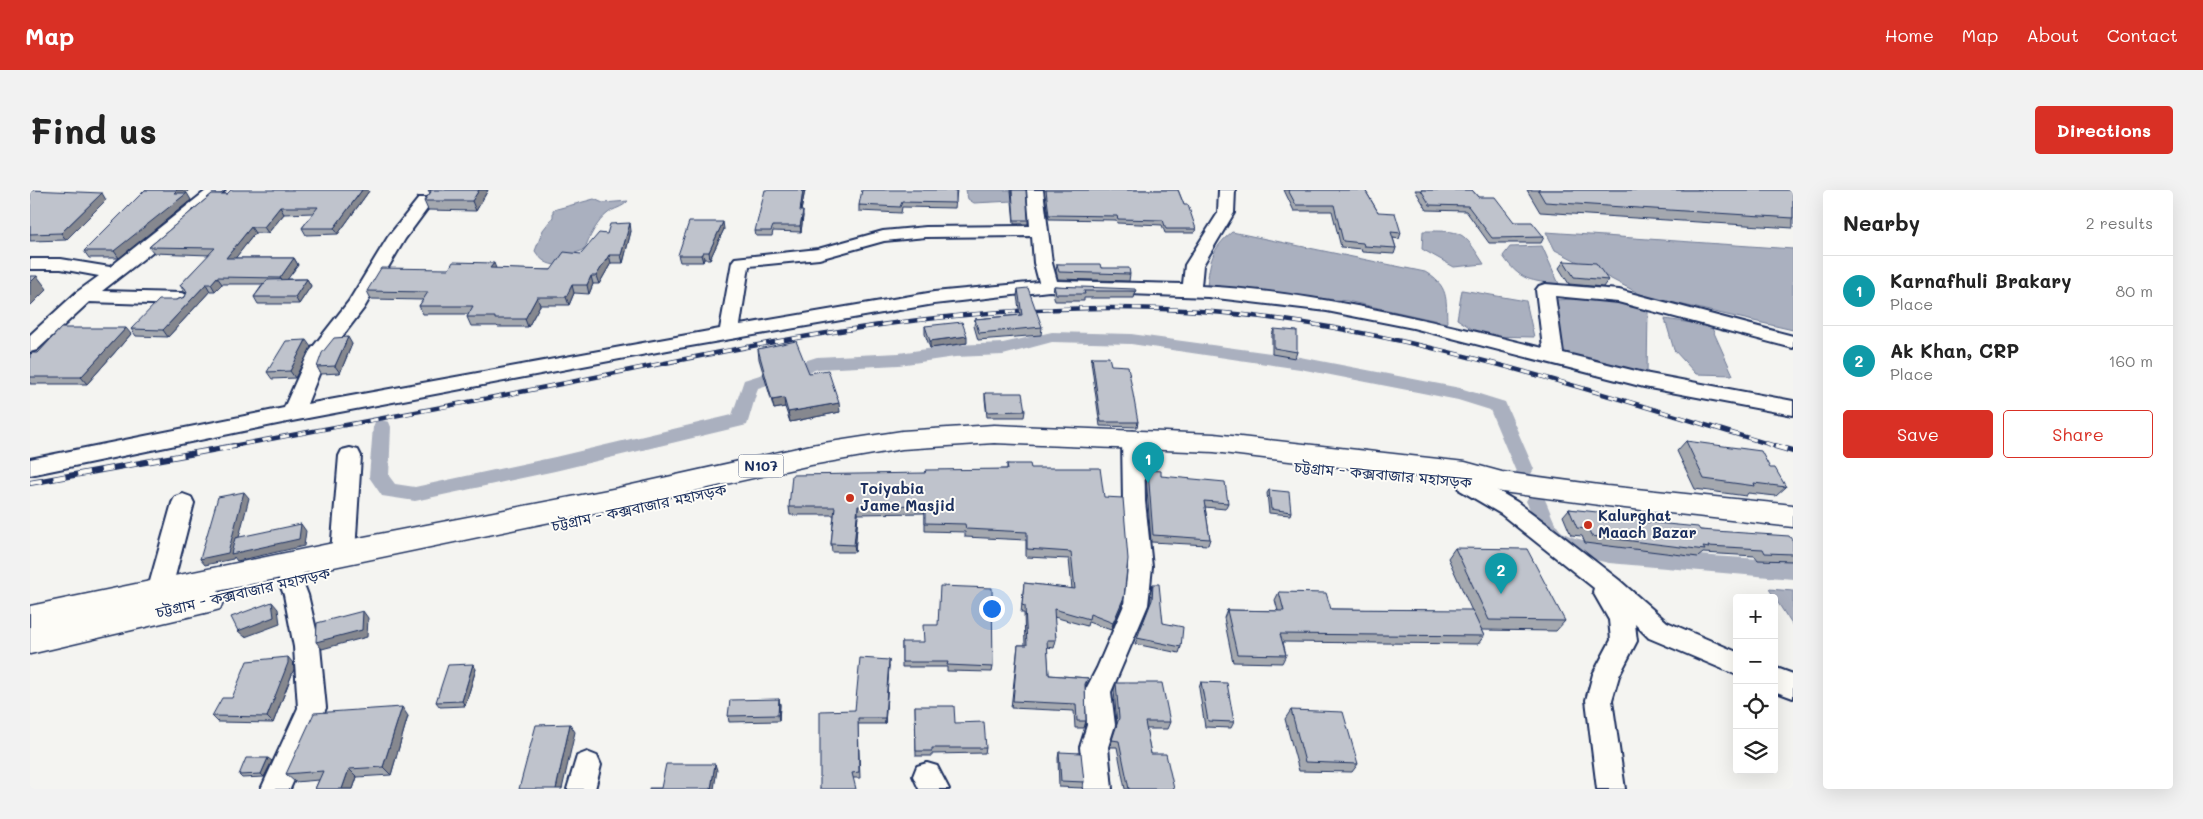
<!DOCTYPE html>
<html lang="en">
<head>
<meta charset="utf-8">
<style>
  :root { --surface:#fff; --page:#f2f2f2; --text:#222; --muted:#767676; --line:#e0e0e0; --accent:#d93025 }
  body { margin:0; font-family:Mali,"Noto Sans Bengali",sans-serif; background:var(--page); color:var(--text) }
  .controls { position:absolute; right:15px; bottom:15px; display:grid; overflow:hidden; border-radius:5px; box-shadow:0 5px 20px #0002 }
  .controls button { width:45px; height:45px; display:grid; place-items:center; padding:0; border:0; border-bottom:1px solid var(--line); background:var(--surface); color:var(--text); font:25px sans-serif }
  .you { position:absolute; left:961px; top:418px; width:18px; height:18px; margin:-12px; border:4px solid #fff; border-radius:50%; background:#1a73e8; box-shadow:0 0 0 8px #1a73e833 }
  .badge { display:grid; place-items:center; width:32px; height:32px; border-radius:50%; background:var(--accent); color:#fff; font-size:16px; font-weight:700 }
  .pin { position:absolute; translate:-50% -41px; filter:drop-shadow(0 1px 2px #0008) }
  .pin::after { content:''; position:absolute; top:26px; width:18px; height:15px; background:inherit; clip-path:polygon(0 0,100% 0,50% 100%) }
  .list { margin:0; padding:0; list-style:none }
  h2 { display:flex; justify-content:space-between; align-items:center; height:65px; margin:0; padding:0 20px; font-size:21px }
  h2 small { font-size:16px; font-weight:400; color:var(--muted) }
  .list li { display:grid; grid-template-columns:32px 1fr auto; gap:15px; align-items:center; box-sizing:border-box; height:70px; padding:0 20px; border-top:1px solid var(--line) }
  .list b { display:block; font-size:19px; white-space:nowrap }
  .list p { margin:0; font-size:16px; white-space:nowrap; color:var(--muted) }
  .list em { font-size:16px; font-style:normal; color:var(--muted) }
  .actions { display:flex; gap:10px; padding:15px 20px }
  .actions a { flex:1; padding:11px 0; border:1px solid var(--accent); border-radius:5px; text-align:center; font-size:18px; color:var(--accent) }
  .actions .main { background:var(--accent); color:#fff }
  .icon { flex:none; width:28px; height:28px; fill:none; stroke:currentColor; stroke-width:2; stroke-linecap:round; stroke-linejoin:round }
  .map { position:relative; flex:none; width:1763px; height:599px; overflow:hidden; border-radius:5px }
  header { display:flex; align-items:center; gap:30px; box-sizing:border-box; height:70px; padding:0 25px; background:var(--accent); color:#fff }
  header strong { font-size:24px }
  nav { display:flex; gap:28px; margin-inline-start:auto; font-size:18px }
  .intro { display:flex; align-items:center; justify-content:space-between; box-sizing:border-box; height:120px; padding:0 30px }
  h1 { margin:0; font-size:35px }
  .button { padding:12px 22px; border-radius:5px; background:var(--accent); color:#fff; font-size:18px; font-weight:700 }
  main { display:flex; gap:30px; padding:0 30px }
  aside { flex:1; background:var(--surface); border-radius:5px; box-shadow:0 5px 20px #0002 }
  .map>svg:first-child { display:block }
  .water { fill:#aab0bf; stroke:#717c98 }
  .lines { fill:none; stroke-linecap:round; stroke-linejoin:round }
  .canal { fill:#aab0bf; fill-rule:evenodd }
  .minor-casing { stroke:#1b2f5e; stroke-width:4 }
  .highway-casing { stroke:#1b2f5e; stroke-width:3 }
  .minor { fill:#fdfcf7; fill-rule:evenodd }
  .highway { fill:#fdfcf7; fill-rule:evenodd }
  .rail-far1-casing { stroke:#1b2f5e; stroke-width:4.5 }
  .rail-casing { stroke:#1b2f5e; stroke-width:6 }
  .rail-far1 { stroke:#fdfcf7; stroke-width:3; stroke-dasharray:9; stroke-linecap:butt }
  .rail { stroke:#fdfcf7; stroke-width:4.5; stroke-dasharray:12; stroke-linecap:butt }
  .wall { fill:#a4a8af; stroke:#1b2f5e }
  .shaded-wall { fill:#86888f; stroke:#1b2f5e }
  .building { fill:#bfc3cc; stroke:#1b2f5e }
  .poi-dot { fill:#c8321e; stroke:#fdfcf7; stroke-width:2 }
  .labels { text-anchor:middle; stroke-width:4; stroke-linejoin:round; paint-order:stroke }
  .shield { fill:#fdfcf7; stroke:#5f6c8c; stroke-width:1 }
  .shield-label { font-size:14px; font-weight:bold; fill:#1b2f5e }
  .street-label { font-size:15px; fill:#1b2f5e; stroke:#fdfcf7 }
  .poi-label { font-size:15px; font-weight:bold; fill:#1b2f5e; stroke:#fdfcf7; text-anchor:start }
</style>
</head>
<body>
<header>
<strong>Map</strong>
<nav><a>Home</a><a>Map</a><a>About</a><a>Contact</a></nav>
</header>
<div class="intro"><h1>Find us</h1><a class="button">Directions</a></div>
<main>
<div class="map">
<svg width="1763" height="599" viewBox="0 0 1763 599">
  <rect width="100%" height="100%" fill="#f4f4f1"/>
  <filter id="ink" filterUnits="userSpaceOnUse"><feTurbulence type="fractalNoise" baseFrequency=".02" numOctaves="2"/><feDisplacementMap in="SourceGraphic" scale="10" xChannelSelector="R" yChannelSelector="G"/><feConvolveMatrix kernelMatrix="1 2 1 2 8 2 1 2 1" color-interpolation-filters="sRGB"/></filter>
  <g filter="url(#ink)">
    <g class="water">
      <polygon points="936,0 981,0 983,11 944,13 938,9"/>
      <path d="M564,9L573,13L598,11C592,18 584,18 578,23C567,31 559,48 554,60L536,66L528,75C517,75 511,70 505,61L513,40L523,27V20Z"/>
      <path d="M1393,41C1434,41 1432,40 1454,74L1424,77L1392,59Z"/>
      <path d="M1202,42L1395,82C1419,96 1416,108 1417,133L1317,111L1177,96C1180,72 1181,59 1202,42Z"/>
      <polygon points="1516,42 1763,59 1763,140 1614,106 1525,60"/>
      <path d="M1512,56L1529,94C1501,91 1490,91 1473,66L1480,57Z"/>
      <polygon points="1432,100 1496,111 1504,147 1453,146 1427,129"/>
      <polygon points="1561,108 1599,114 1618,121 1617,184 1534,166 1526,110"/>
      <polygon points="1635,129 1681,136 1703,185 1666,184 1644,160"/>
      <polygon points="1739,399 1763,401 1763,436"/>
    </g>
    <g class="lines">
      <g class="canal">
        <polygon points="1022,142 1101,144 1270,167 1430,198 1475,212 1504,279 1501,284 1494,286 1487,284 1460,220 1428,210 1270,179 1101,154 1022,152 973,165 925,167 869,175 788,179 728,198 717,235 525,281 385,311 352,306 339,287 343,237 345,232 352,230 359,232 361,237 359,286 365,294 385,297 525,267 702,225 714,190 787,167 869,163 925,155 973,153"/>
        <path d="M1506,303L1513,306C1519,316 1522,331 1530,340C1550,362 1724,368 1763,371V389L1579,373L1538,364L1531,362L1515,351L1496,311L1499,306Z"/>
      </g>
      <defs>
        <g id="minor">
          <polygon points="177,0 195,0 149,41 72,101 151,103 158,105 160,109 158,113 151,115 59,112 7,160 0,162 0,145 47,102 69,86 31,79 0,79 0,69 31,69 80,77"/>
          <path d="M997,0H1013L1022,73L1027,91L1153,94L1155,75L1188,23L1189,0H1205L1204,23L1173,75L1171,96C1288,102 1399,131 1513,158L1506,100L1509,96L1515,94L1589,100L1763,146V158L1588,112L1525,106L1533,163L1614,183L1763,211V225L1614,197L1383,138L1297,121L1178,107L1019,101L904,114L643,159L262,231L0,285V269L254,218L279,162L319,111L358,47L389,8H401L403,11L375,49L334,118L295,169L277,214L690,139L702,72L705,68L788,59L853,41L896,37L1000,36ZM1002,46L1004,73L1009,92L904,102L710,135L719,76L789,69L854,51L896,47Z"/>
          <polygon points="1103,241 1111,244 1114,249 1115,311 1122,377 1118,415 1081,502 1085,535 1078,557 1082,599 1054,599 1050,557 1057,535 1055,501 1067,478 1094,415 1098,377 1093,311 1092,249 1095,244"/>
          <polygon points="320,258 328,260 331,266 325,362 321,369 313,371 305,369 301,362 309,266 312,260"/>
          <polygon points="1435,274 1443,276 1448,289 1487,312 1530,344 1589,390 1637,432 1707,462 1707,485 1619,448 1605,434 1607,451 1589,486 1582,510 1595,599 1567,599 1556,510 1563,484 1581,450 1579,430 1563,402 1564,398 1471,324 1430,300 1424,282 1427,276"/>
          <polygon points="153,304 161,307 164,313 141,402 138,409 129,412 120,409 117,402 142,313 145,307"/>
          <polygon points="262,363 271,366 274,373 273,392 278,405 290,457 296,518 260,599 231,599 268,518 264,457 254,405 249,392 250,373 253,366"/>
          <polygon points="1744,477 1763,484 1763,508 1744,501"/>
          <polygon points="557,562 567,566 571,575 565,599 537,599 547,566"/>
          <polygon points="897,573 907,576 919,599 889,599 883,586 887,576"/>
        </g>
        <polygon id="highway" points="964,235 1184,244 1435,272 1472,282 1577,296 1763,315 1763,337 1577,316 1472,302 1435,292 1184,262 964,253 872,259 781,275 588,318 188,401 194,410 190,419 179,422 0,464 0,416 313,351 588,298 781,255 872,241"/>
      </defs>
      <use href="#minor" class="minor-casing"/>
      <use href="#highway" class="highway-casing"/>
      <use href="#minor" class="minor"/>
      <use href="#highway" class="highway"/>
      <defs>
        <path id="rail-far1" d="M197,257C317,235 437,213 556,189C761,147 959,106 1170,121C1368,135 1560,201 1749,257"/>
        <g id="rail">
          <polyline points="1745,256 1763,261"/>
          <polyline points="0,293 204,256"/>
        </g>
      </defs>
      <use href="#rail-far1" class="rail-far1-casing"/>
      <use href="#rail" class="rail-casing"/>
      <use href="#rail-far1" class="rail-far1"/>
      <use href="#rail" class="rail"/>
    </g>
    <g class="wall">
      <polygon points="0,0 76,10 36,50 0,51"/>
      <polygon points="115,0 159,0 155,3 161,10 89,68 59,68 54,61"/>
      <polygon points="398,0 458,0 446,21 398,20 394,11 400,3"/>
      <polygon points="775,0 771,21 773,26 771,42 743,41 742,46 726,46 725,41"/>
      <polygon points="927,0 925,18 872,17 871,23 829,21 829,15"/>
      <polygon points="981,0 996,0 998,30 998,34 984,34"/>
      <polygon points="1014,0 1148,0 1154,15 1166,39 1164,43 1135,43 1132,35 1087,33 1086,30 1019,29"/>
      <polygon points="1254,0 1335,0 1348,22 1371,43 1369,49 1363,48 1366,58 1364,64 1332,62 1331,59 1311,57 1302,21 1264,21"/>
      <polygon points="1385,0 1442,0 1448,7 1484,32 1514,47 1511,53 1459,53 1436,21 1397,20"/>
      <polygon points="1497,0 1763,0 1763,38 1510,22"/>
      <polygon points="339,1 308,44 276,45 272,38 283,23 254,24 238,43 225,43 205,68 264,68 268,75 257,89 277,89 281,96 269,114 228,114 224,107 233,94 192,94 185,101 180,101 138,147 106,146 101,139 146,110 155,107 157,103 154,102 150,95 179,65 124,63 119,57 182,4"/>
      <polygon points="694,39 680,69 674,69 673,72 650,72 648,65"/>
      <polygon points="601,41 593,73 581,73 569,94 563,94 559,104 544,103 539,115 510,115 498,137 468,137 467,136 441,136 437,127 439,124 393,124 389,116 393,110 341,109 337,101 419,79 466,79 521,80 551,64 577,44"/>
      <polygon points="1534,71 1578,90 1573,97 1539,94 1529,78"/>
      <polygon points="1027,74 1071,78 1100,84 1099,91 1028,89 1026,81"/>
      <polygon points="1024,96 1106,101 1104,108 1054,108 1054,111 1025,111 1023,103"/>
      <polygon points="988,99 1012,137 1011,145 948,150 944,136 945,129 990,125 987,106"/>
      <polygon points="895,136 937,153 900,158 895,144"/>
      <polygon points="1244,139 1267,162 1265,168 1242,164 1242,145"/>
      <polygon points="101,144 57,194 0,194 0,165"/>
      <polygon points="322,154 310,183 291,184 287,177"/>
      <polygon points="281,157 265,188 242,189 237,182"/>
      <polygon points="728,159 779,183 810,222 760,232 755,217 744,219 729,169"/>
      <polygon points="1062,167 1081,175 1108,232 1107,237 1070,236 1061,171"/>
      <polygon points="955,203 995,221 994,227 957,227 955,209"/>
      <polygon points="1656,251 1740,278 1756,297 1746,306 1718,303 1716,306 1665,299 1647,261"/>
      <polygon points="977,274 1001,278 1092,415 1081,440 1058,432 1057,436 1024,427 1026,450 1024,458 1017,457 1019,485 1058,488 1055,497 1056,531 1054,538 1045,538 1044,521 981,518 988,455 995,455 994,423 991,423 994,393 1042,399 1039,369 996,367 996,350 935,347 935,342 895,341 895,323 828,324 825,362 802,362 801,354 804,325 760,325 759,317 895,283 977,279"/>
      <polygon points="1118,280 1131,286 1198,313 1195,319 1175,317 1180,349 1178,355 1121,352 1116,286"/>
      <polygon points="1239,300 1261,322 1260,325 1239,323 1237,303"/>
      <polygon points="1539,319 1670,340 1763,351 1763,371 1728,370 1725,366 1673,363 1668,367 1555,353 1552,346 1541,345 1533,326"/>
      <polygon points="1425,358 1535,431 1526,441 1451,440 1454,446 1448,454 1253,452 1256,465 1252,473 1203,472 1194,428 1197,420 1248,421 1245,410 1249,402 1301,419 1442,421 1418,368"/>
      <polygon points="1123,394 1133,433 1151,457 1149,463 1105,454 1120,414 1121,400"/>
      <polygon points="872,452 963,477 962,482 917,481 917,477 872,477"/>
      <polygon points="263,473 264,479 243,533 188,532 182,526"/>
      <polygon points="859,476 855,534 828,534 830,588 823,588 790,599 825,520"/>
      <polygon points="446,479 435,516 410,517 406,512"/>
      <polygon points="1171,492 1204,532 1201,538 1175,537 1169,498"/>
      <polygon points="1086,493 1140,532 1137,539 1116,539 1121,564 1144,599 1095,599 1087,557 1080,557 1087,535 1084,500"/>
      <polygon points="749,509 750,515 749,531 699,532 698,526"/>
      <polygon points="885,516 925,533 956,558 955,563 902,564 902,566 886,566"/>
      <polygon points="1261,520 1328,574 1322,582 1269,581 1255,529"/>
      <polygon points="378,526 361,585 327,587 323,599 285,599 289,590 265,592 256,584"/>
      <polygon points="1029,562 1054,592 1052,598 1029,597 1028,568"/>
      <polygon points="242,571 234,587 212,588 209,585"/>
    </g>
    <g class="shaded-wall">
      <polygon points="147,0 159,0 149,9 157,3 161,10 89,68 84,61"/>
      <polygon points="332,0 338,0 339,1 308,44 304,38"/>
      <polygon points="449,0 458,0 446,21 442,11"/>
      <polygon points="773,0 775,0 770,26 770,21"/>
      <polygon points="72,3 76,10 36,50 31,43"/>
      <polygon points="250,17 254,24 238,43 234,37"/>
      <polygon points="773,21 773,26 771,42 770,36"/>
      <polygon points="693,32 694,39 680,69 679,62"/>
      <polygon points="600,33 601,41 593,73 591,65"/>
      <polygon points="221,37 225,43 200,75 196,68"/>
      <polygon points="673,62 674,69 673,72 671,65"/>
      <polygon points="579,65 581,73 569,94 566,86"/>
      <polygon points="264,68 268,75 254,94 250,88"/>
      <polygon points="464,73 467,81 460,78"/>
      <polygon points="7,86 17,99 0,116 0,93"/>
      <polygon points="561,86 563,94 559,104 557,95"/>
      <polygon points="187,87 192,94 185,101 181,94"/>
      <polygon points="277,89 281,96 269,114 265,107"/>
      <polygon points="176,94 180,101 138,147 133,140"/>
      <polygon points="542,95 544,103 539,115 536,107"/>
      <polygon points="507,107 510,115 498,137 495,129"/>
      <polygon points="96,138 101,144 57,194 51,187"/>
      <polygon points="937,146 937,153 900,158 900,151"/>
      <polygon points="318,147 322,154 310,183 305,176"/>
      <polygon points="276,150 281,157 265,188 260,181"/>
      <polygon points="754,208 755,217 744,219 742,210"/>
      <polygon points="809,213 810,222 760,232 758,222"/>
      <polygon points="214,302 219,308 205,363 271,334 276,341 274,356 207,371 204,367 203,369 175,375 170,369"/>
      <polygon points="828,316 828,324 825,362 824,355"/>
      <polygon points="1094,407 1092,415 1081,440 1083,433"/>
      <polygon points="242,412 248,419 250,434 215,447 208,441"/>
      <polygon points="333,421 338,428 337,447 292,459 286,452"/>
      <polygon points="258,467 263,473 264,479 243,533 237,527"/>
      <polygon points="859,470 859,476 855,534 855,528"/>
      <polygon points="443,474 446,479 435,516 432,511"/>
      <polygon points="749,509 750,515 749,531 748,525"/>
      <polygon points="372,517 378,526 361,585 353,577"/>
      <polygon points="540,534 545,542 532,599 526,599"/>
      <polygon points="238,568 242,571 234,587 231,584"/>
      <polygon points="685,574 687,580 684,599 681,599"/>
      <polygon points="319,579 327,587 323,599 312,599"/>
    </g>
    <g class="building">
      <polygon points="0,0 72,3 31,43 0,44"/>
      <polygon points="115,0 147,0 144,3 157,3 84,61 54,61"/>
      <polygon points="201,0 332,0 304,38 272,38 288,17 250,17 234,37 221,37 196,68 264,68 250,88 187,87 181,94 176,94 133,140 101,139 129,110 146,110 155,107 157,102 155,98 150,95 185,58 119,57 182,4 197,4"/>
      <polygon points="400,0 449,0 442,11 394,11 401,2"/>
      <polygon points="735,0 773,0 770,21 773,21 770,36 743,36 741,41 725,41"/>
      <polygon points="832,0 926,0 926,13 872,12 870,17 829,15"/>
      <polygon points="982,0 996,0 998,30 984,30"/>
      <polygon points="1016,0 1148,0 1154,15 1158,15 1166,39 1136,39 1133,30 1088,29 1087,26 1019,25"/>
      <polygon points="1258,0 1335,0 1348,22 1365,23 1371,43 1361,42 1366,58 1334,56 1333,53 1313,51 1304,15 1266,15"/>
      <polygon points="1391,0 1442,0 1448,7 1465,7 1484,32 1502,32 1514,47 1462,48 1438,16 1400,15"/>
      <polygon points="1508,0 1763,0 1763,28 1515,12"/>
      <polygon points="659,32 693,32 679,62 673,62 671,65 648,65"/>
      <polygon points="600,33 591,65 579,65 566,86 561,86 557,95 542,95 536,107 507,107 495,129 465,129 465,127 437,127 443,116 389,116 398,102 337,101 351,78 419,79 423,72 464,73 460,78 521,80 534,62 551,64 569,43 577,44 580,34"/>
      <polygon points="1534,71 1566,73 1578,90 1544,87"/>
      <polygon points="1027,74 1070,74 1071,78 1099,78 1100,84 1029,82"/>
      <polygon points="0,86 7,86 0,93"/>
      <polygon points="277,89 265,107 224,107 237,90"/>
      <polygon points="1024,96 1105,99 1106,101 1054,101 1055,104 1026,104"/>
      <polygon points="998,98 1012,137 949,143 945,129 992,125 988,99"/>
      <polygon points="932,132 937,146 900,151 895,136"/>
      <polygon points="31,138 96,138 51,187 0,187 0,165 2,163 8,163"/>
      <polygon points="1244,139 1267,141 1267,162 1244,158"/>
      <polygon points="318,147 305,176 287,177 292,163 304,148"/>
      <polygon points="276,150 260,181 237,182 256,151"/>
      <polygon points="766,151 779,183 798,180 809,213 758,222 754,208 742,210 728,159"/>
      <polygon points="1062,167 1079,167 1081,175 1098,176 1108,232 1071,232"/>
      <polygon points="955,203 992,203 995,221 957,222"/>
      <polygon points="1656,251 1731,261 1740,278 1745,278 1756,297 1724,293 1725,296 1674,289"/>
      <polygon points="977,274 1000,274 1001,278 1070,278 1074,307 1093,308 1098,369 1094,407 1083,433 1060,424 1059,429 1024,419 1026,450 1017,450 1019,485 1058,488 1055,494 1056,531 1047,531 1046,514 983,511 988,455 997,455 995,416 992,415 994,393 1045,399 1041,362 997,359 997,342 936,339 935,334 895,333 895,315 828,316 824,355 801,354 805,317 759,317 762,285 895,283 896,280 978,279"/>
      <polygon points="1118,280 1131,281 1131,286 1195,292 1198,313 1174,311 1180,349 1123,345"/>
      <polygon points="1239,300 1259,302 1261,322 1241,319"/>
      <polygon points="214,302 198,363 170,369 188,307"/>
      <polygon points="1539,319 1614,327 1616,332 1668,337 1670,340 1759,346 1763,351 1763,364 1735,363 1733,359 1678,356 1679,358 1673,357 1675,360 1561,346 1558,339 1547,338"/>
      <polygon points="271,334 269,349 201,364 205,348"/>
      <polygon points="1425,358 1497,359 1535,431 1459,430"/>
      <polygon points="1123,394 1129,394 1133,433 1153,437 1151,457 1107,448 1122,410"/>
      <polygon points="910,396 962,398 963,477 917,475 918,472 872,472 872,452 894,452 893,435 908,435"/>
      <polygon points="1249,402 1296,403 1301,419 1442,420 1454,446 1250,444 1256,465 1207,464 1197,420 1254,421"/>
      <polygon points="242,412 244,427 208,441 201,427"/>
      <polygon points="333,421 332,440 286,452 287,433"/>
      <polygon points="258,467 258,473 237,527 182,526 192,508 202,508 217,471"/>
      <polygon points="830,468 859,470 855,528 828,528 829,582 822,583 826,599 790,599 790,521 825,520"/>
      <polygon points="443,474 432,511 406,512 418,475"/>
      <polygon points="1171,492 1197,493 1204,532 1178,531"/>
      <polygon points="1086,493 1132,493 1140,532 1115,532 1121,564 1136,564 1144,599 1099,599 1089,551 1082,550 1089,528"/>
      <polygon points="749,509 748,525 698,526 700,510"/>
      <polygon points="885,516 924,516 925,533 954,532 956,558 902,558 902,561 886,561"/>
      <polygon points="372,517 353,577 319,579 312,599 285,599 293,581 256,584 284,523"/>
      <polygon points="1261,520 1313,522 1328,574 1275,572"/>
      <polygon points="540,534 526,599 489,599 506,535"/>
      <polygon points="1029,562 1051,563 1054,592 1031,591"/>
      <polygon points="216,568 238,568 231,584 209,585"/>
      <polygon points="636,574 685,574 681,599 619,599 619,598 631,598"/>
    </g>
  </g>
  <g class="poi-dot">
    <circle cx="820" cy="308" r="5"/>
    <circle cx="1558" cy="335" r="5"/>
  </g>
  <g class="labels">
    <rect class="shield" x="708.5" y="264.5" width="45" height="23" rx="4"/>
    <g class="shield-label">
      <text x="731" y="281">N107</text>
    </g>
    <g class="street-label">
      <text transform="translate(1353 285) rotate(5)" y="5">চট্টগ্রাম - কক্সবাজার মহাসড়ক</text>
      <text transform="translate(609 318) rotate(-12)" y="5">চট্টগ্রাম - কক্সবাজার মহাসড়ক</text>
      <text transform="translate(213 403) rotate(-13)" y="5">চট্টগ্রাম - কক্সবাজার মহাসড়ক</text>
    </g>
    <g class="poi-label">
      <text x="830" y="304">Toiyabia<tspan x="830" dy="17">Jame Masjid</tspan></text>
      <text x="1568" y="331">Kalurghat<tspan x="1568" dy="17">Maach Bazar</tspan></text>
    </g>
  </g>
</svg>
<div class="controls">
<button>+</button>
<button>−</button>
<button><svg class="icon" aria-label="locate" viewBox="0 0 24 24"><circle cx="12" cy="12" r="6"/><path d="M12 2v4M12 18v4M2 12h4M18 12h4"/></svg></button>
<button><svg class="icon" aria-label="layers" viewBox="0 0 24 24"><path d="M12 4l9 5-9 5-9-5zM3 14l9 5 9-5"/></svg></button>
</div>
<div class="you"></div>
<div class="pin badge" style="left:1118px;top:293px;background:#0f9aa8">1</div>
<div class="pin badge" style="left:1471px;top:404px;background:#0f9aa8">2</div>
</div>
<aside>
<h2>Nearby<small>2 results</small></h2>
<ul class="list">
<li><span class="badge" style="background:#0f9aa8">1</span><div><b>Karnafhuli Brakary</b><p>Place</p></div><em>80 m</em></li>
<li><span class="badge" style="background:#0f9aa8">2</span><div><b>Ak Khan, CRP</b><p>Place</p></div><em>160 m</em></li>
</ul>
<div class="actions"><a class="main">Save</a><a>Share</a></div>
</aside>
</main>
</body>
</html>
